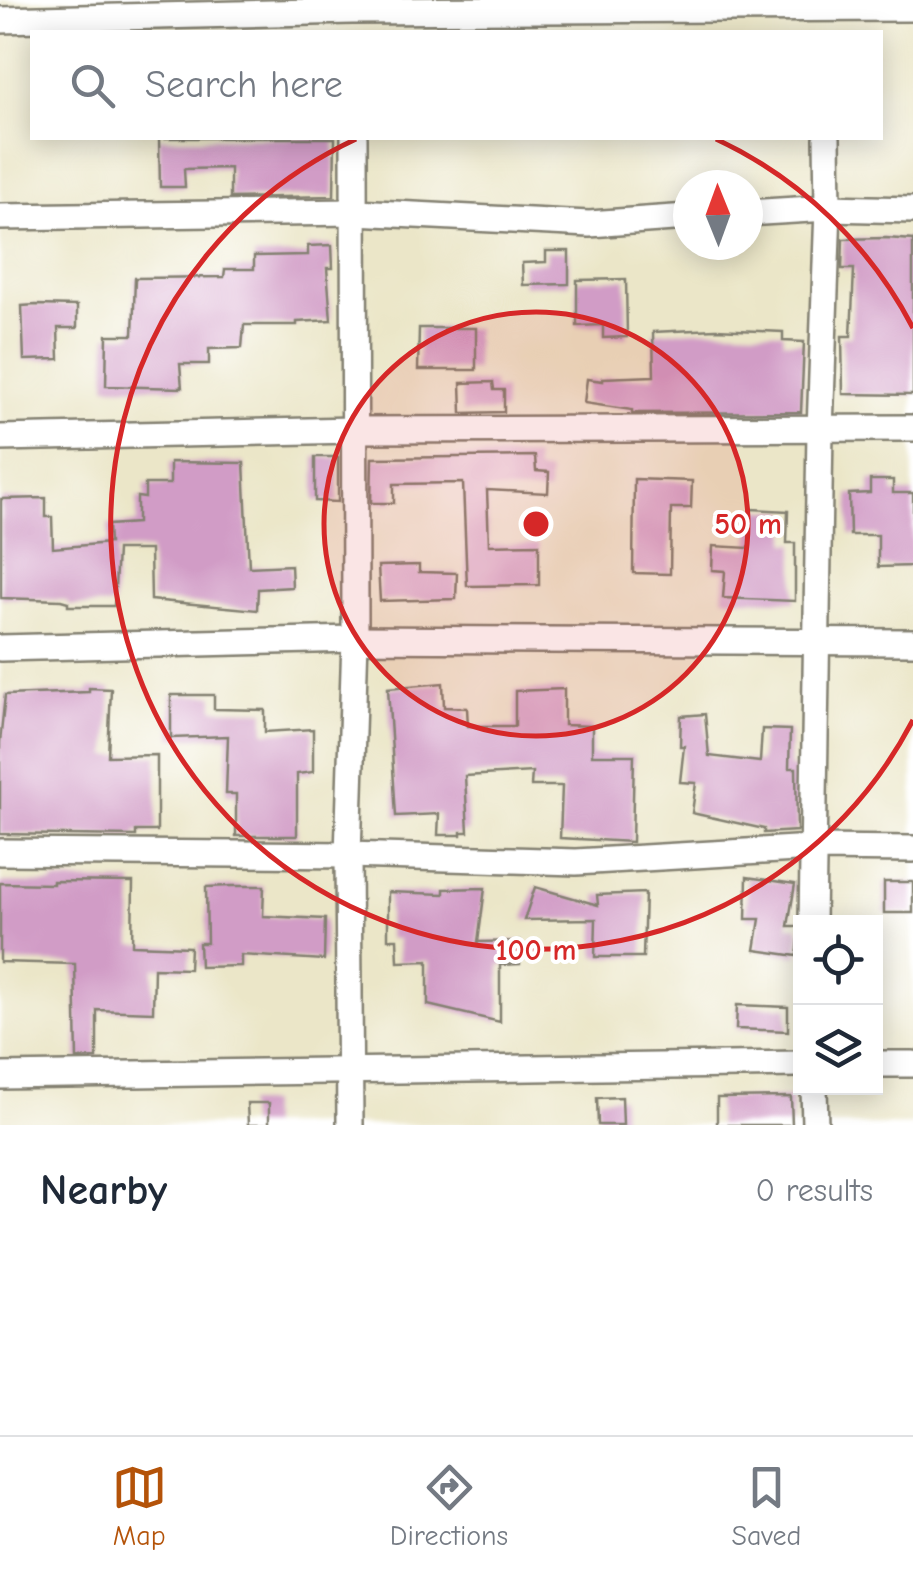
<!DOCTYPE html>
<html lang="en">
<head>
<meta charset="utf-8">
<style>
  :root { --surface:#fff; --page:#f2f2f3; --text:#1f2937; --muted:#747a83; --line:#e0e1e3; --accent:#b45309 }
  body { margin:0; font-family:"Comic Neue",sans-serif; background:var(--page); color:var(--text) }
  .controls { position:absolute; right:30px; bottom:30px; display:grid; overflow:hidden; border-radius:0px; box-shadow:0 5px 25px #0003 }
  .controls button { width:90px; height:90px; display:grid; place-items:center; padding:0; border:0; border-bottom:2px solid var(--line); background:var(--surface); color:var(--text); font:50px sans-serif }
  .compass { position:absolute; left:673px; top:170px; width:90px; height:90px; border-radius:50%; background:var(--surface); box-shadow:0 5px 25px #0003; rotate:359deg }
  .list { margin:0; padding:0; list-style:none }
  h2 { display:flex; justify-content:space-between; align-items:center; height:130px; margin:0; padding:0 40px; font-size:42px }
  h2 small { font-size:32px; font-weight:400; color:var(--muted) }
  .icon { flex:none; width:55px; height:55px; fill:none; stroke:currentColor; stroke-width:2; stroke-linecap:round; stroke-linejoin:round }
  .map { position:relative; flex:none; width:913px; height:1125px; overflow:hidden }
  .search { position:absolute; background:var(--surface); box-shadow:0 5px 25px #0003; left:30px; right:30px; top:30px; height:110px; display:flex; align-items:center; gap:25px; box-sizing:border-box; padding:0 35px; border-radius:0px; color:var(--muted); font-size:38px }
  .sheet { height:310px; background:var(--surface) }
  nav { display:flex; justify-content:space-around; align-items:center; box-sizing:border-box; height:140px; border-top:2px solid var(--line); background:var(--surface); font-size:28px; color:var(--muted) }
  nav a { display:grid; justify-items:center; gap:5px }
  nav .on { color:var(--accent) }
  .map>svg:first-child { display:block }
  .building { fill:#d19cc6 }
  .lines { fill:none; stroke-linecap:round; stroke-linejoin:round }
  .minor-casing { stroke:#848172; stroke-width:30 }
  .minor { stroke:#fff; stroke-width:25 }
  .ring { fill:none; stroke:#d62828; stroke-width:5 }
  .centre { fill:#d62828; stroke:#fff; stroke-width:5 }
  .ring-label { font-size:30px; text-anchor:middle; font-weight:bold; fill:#d62828; stroke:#fff; stroke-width:8; stroke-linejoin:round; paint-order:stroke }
</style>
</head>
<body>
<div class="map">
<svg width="913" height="1125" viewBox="0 0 913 1125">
  <rect width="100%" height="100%" fill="#fff"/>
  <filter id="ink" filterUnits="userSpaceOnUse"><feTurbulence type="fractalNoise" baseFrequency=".01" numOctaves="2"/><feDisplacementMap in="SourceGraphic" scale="20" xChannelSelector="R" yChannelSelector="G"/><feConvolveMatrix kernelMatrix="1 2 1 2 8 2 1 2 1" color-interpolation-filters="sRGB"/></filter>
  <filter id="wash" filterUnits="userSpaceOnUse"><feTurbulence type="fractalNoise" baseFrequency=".0048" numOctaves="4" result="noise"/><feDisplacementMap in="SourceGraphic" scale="40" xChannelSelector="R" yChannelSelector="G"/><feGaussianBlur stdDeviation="2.25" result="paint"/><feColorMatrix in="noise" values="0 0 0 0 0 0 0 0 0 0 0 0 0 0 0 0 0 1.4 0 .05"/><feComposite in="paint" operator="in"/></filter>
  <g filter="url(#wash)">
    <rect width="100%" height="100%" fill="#ebe6c8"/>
    <g id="blocks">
      <g class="building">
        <polygon points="159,138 335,138 334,196 230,198 230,168 184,169 185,187 160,187"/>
        <polygon points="886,238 913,240 913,395 843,394 842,336 851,336 854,269 842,269 843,239"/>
        <polygon points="332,245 333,268 327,268 331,320 297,322 297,325 244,325 242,348 209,349 209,364 180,364 182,388 106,386 107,335 133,335 135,278 224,277 225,269 254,269 254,256 308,255 308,246"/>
        <polygon points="546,251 569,251 569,284 523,285 522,263 546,262"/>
        <polygon points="626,279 627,337 603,338 603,325 577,326 577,280"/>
        <polygon points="36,305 77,306 77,328 58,328 59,359 24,360 22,306"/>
        <polygon points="419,328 476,328 476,370 418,370"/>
        <polygon points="716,329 783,332 783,341 804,342 801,412 632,413 632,410 584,403 587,379 603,381 603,378 654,376 653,332"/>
        <polygon points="493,382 494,390 504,390 504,412 462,413 461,383"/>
        <polygon points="535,456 536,471 549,472 548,493 487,490 489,545 539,544 539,585 467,586 463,483 394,484 394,503 371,503 372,458"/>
        <polygon points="315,457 338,457 338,502 315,501"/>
        <polygon points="170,462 244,463 249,567 291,565 292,587 258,589 257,610 151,600 150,550 117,550 114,606 68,606 68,602 61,600 1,598 1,499 46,498 46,517 52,517 53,548 109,543 108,525 137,523 137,497 145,498 145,484 170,484"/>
        <polygon points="634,479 692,481 691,508 671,508 670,574 633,573"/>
        <polygon points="870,480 893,480 893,493 913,493 913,566 878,567 878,535 850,535 849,494 870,493"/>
        <polygon points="751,509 788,511 787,543 795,543 795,601 723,598 725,571 712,570 713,546 749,548"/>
        <polygon points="419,565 419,572 457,573 456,599 380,601 378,566"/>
        <polygon points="443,683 444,707 467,708 468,726 515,726 515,691 564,689 564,725 592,726 592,755 634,755 632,842 560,838 562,786 531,786 532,772 465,776 468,832 461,832 461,835 438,835 439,814 396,816 388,688"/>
        <polygon points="89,688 111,689 108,756 157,755 157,831 136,831 136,836 0,834 0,742 5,695 89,692"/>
        <polygon points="171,695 214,695 214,709 265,710 265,732 313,729 313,772 297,774 297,836 236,836 236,794 226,794 228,736 171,738"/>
        <polygon points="705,714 709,756 760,762 762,729 790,730 789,768 796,768 797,831 764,833 764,829 692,813 696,783 680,782 684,746 680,746 681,716"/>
        <polygon points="747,877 795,884 788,926 797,926 800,933 797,956 755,950 760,919 746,919"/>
        <polygon points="53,881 133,882 132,945 190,947 189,969 154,968 153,1012 97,1010 97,1058 77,1059 75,964 0,962 0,883 53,884"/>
        <rect x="884" y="882" width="29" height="31"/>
        <polygon points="232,886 264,886 263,916 325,919 324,960 241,955 241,966 200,967 199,943 207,943 206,887"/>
        <polygon points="535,887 598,905 597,895 645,893 643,957 595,957 596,919 524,920"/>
        <polygon points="485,888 478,942 520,941 520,964 500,965 500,1022 428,1005 428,961 398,962 397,939 388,939 388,892 444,894 444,889"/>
        <polygon points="737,1005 788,1007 788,1031 736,1029"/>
        <polygon points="622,1097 623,1125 598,1125 597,1098"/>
        <polygon points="791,1097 792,1125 717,1125 717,1098"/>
        <polygon points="247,1103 269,1103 269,1125 248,1125"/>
      </g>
    </g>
  </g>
  <g filter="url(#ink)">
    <use href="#blocks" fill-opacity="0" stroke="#848172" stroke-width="2.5"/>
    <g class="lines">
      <defs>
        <g id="minor">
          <polyline points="0,20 352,11 913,8"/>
          <polyline points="748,213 828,208 913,210"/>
          <polyline points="0,217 356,212 589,224 688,217"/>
          <polyline points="0,438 353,430 913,428"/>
          <polyline points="0,648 355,639 913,642"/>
          <polyline points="0,852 348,855 576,862 812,848 913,849"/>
          <polyline points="812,922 820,430 828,208 827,138"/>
          <polyline points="876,1064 913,1064"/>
          <polyline points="0,1076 800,1064"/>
          <polyline points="814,1088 815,1125"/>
          <polyline points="350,1125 348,855 355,639 354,138"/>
        </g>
      </defs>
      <use href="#minor" class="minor-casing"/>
      <use href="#minor" class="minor"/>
    </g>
  </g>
  <circle cx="536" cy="524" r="212" fill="#d62828" fill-opacity=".12"/>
  <g class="ring">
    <circle cx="536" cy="524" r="212"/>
    <path d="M913 720A425 425 0 1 1 356 139M716 139A425 425 0 0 1 913 328"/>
  </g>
  <circle cx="536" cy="524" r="15" class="centre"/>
  <g class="ring-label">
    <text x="748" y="534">50 m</text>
    <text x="536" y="960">100 m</text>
  </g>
</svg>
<div class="controls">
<button><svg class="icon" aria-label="locate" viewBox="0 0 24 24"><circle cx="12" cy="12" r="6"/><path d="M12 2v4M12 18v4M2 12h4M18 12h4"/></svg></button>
<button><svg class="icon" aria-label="layers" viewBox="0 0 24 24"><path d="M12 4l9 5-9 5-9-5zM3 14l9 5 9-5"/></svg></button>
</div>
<svg class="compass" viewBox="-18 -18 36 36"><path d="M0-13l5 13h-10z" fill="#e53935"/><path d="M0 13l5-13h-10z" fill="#747a83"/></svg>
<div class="search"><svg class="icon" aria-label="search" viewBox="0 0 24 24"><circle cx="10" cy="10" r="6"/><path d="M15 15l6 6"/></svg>Search here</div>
</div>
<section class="sheet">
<h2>Nearby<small>0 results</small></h2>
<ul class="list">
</ul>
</section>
<nav>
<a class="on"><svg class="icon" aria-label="map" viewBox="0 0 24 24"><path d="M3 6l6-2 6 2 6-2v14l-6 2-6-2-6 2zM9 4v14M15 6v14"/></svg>Map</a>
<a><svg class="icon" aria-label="directions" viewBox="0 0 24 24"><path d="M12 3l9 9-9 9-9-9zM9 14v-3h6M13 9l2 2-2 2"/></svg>Directions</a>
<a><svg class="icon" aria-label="saved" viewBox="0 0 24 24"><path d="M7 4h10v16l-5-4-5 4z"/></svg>Saved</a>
</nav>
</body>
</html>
